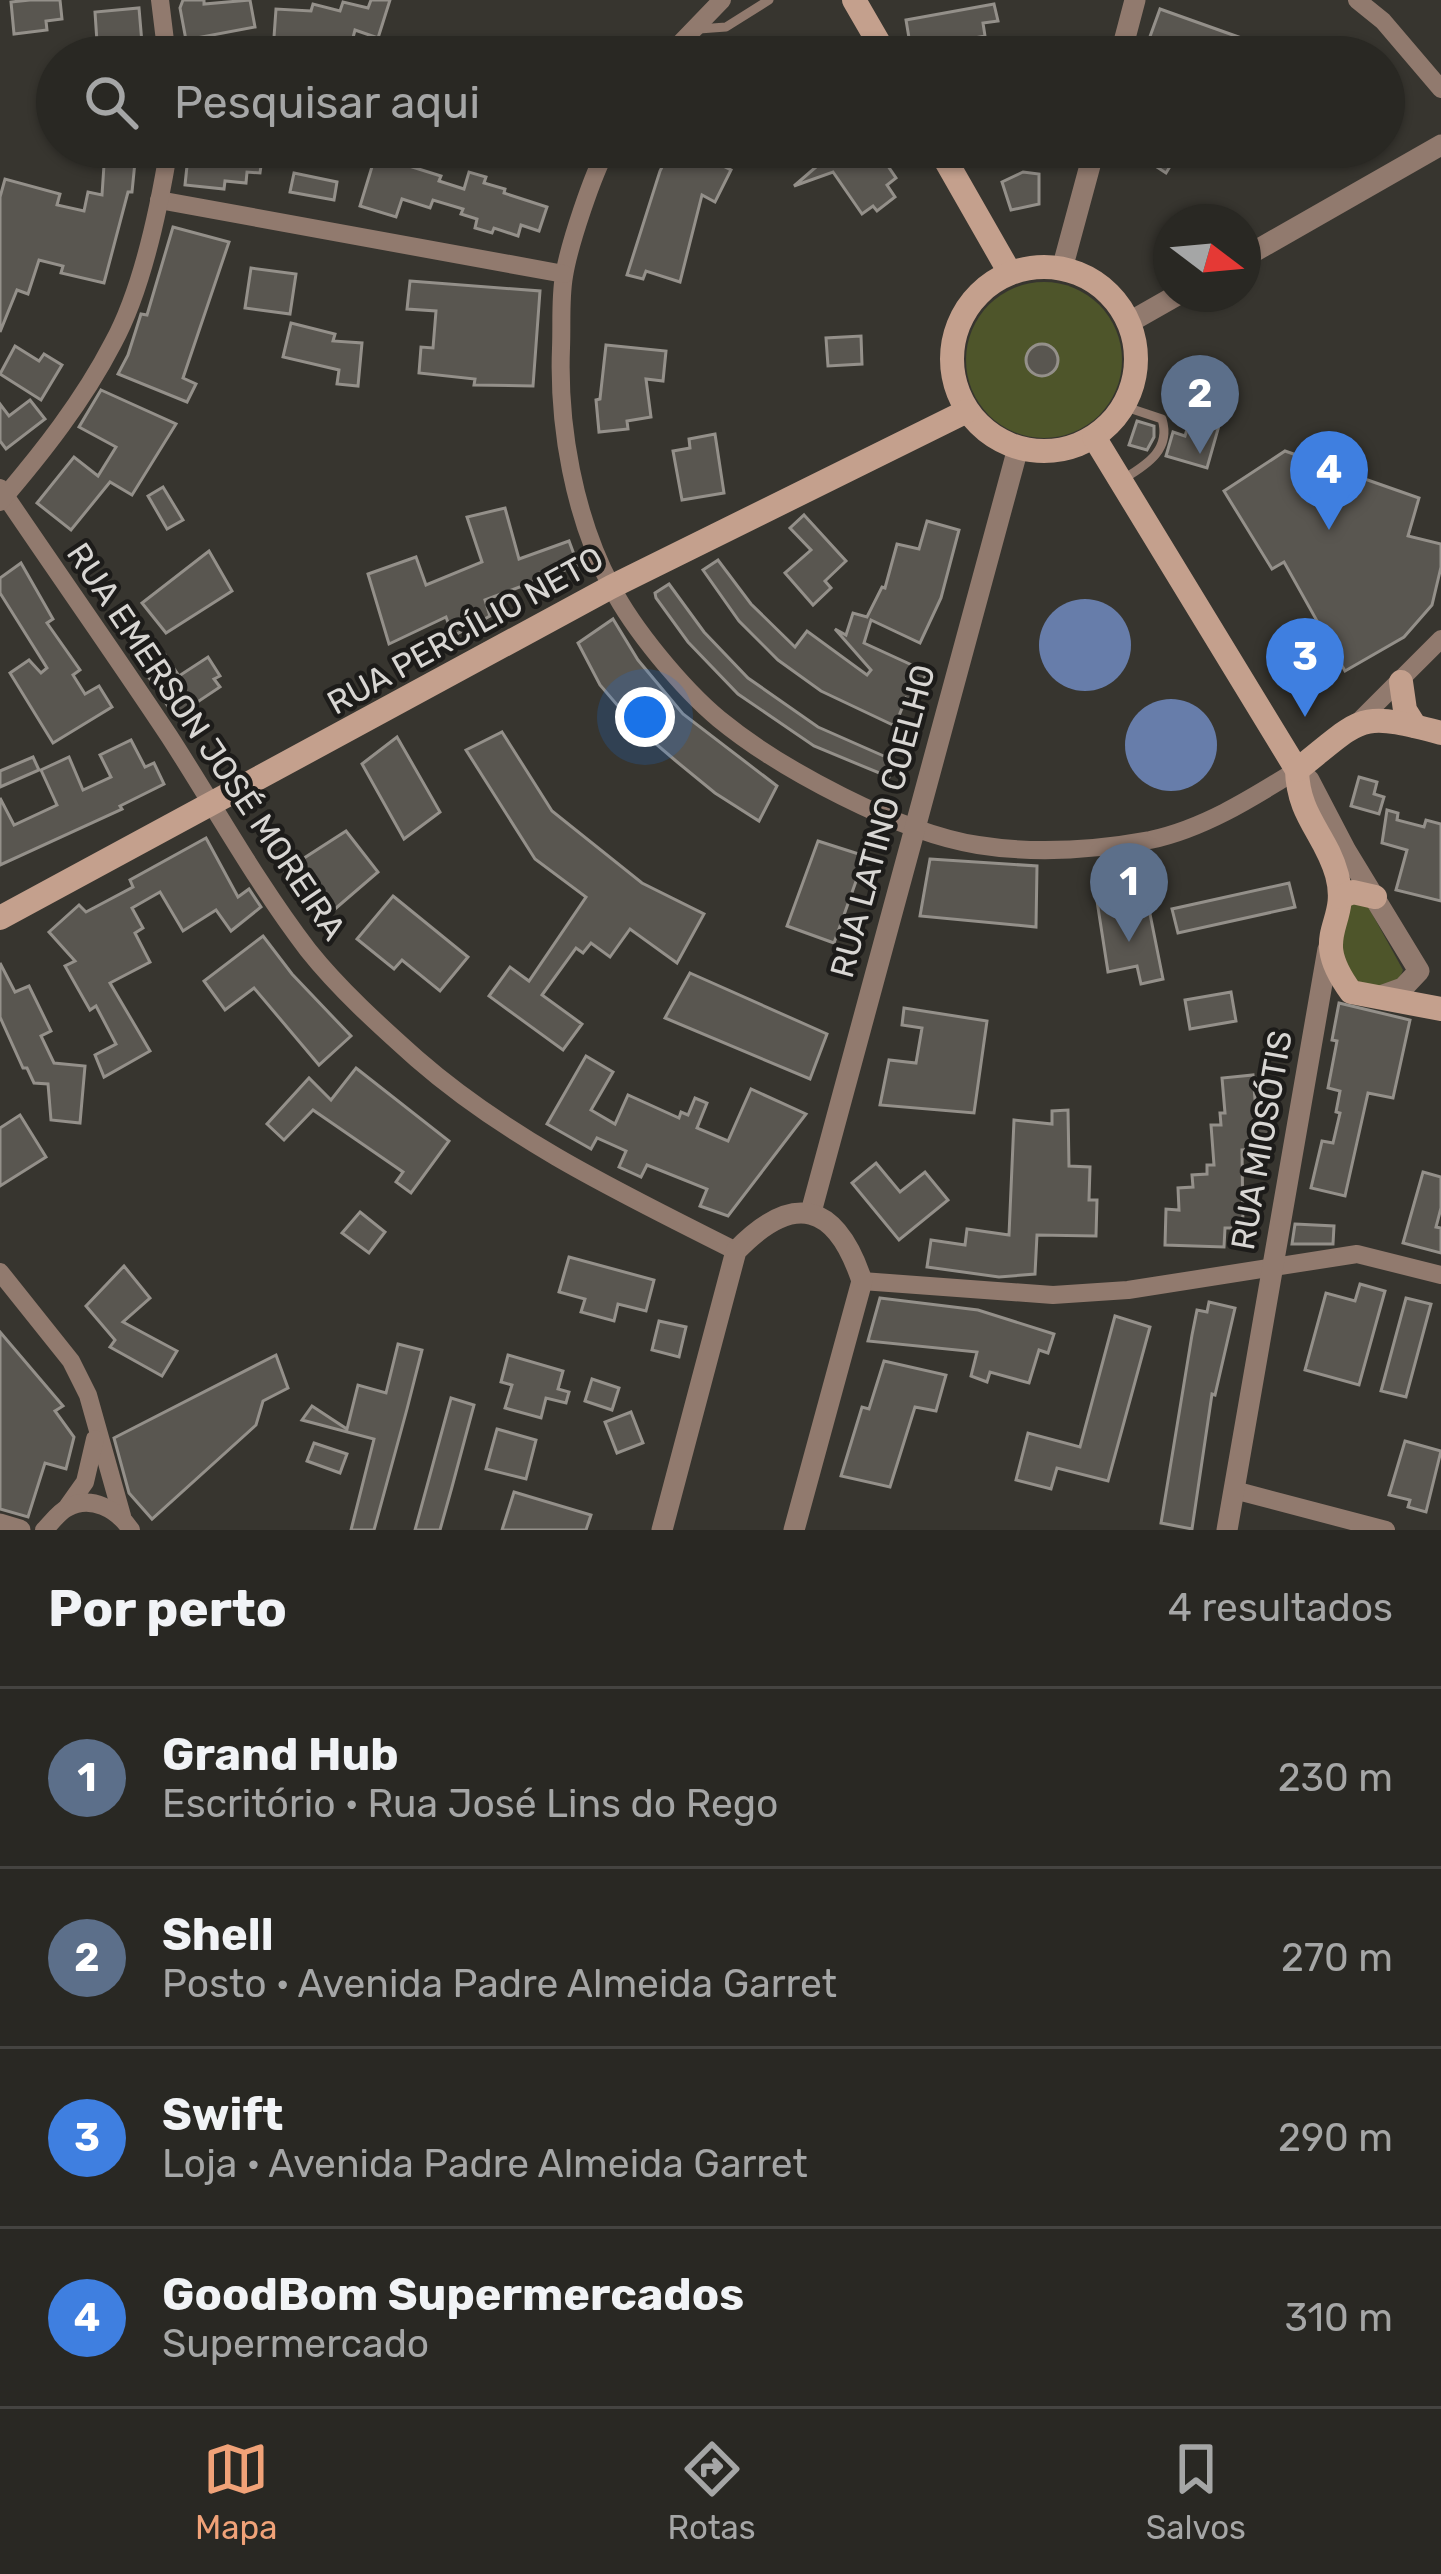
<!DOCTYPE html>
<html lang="pt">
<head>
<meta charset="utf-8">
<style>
  :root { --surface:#292823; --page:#353430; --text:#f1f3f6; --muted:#a5a6a6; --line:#454441; --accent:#f0a278 }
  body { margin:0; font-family:Rubik,sans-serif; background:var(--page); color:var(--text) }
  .compass { position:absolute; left:1153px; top:204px; width:108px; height:108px; border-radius:50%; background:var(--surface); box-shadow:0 3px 9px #0004; rotate:106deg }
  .you { position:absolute; left:645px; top:717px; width:42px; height:42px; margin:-30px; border:9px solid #fff; border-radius:50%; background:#1a73e8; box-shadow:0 0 0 18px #1a73e833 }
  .badge { display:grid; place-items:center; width:78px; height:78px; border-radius:50%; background:var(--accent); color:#fff; font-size:39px; font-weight:700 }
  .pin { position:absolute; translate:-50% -99px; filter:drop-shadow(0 3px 6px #0008) }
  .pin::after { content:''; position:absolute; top:63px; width:42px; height:36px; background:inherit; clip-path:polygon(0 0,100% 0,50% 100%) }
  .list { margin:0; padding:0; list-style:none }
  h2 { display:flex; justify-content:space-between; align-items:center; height:156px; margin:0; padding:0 48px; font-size:51px }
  h2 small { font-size:39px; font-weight:400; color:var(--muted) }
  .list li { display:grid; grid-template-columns:78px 1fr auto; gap:36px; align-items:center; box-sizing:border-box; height:180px; padding:0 48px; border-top:3px solid var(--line) }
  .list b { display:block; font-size:45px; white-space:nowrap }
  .list p { margin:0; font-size:39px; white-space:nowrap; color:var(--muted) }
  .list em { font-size:39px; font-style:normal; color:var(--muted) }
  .icon { flex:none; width:66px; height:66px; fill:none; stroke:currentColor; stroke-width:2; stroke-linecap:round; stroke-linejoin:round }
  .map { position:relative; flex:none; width:1441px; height:1530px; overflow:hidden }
  .search { position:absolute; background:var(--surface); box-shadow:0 3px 9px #0004; left:36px; right:36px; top:36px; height:132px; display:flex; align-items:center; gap:30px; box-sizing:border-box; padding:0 42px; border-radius:66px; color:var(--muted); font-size:45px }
  .sheet { height:876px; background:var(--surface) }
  nav { display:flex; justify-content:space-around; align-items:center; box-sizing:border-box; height:168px; border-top:3px solid var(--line); background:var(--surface); font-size:33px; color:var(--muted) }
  nav a { display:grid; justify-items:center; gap:6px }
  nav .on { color:var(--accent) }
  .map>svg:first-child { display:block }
  .green { fill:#4e552a }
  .water { fill:#677daa }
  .building { fill:#595650; stroke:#94908a; stroke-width:3 }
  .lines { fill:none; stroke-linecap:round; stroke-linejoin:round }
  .service { stroke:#917a6e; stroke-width:9 }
  .minor { stroke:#917a6e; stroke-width:18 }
  .tertiary { stroke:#917a6e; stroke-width:21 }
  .secondary { stroke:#c4a08d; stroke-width:24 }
  .labels { text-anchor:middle; stroke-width:9; stroke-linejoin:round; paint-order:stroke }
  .street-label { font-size:33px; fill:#d8d6d3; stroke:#1d1c1a }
</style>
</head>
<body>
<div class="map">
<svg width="1441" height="1530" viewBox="0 0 1441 1530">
  <rect width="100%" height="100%" fill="#37352f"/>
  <g class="green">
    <circle cx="1044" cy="360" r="78"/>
    <path d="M1351,898L1364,899L1403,970L1398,982C1378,990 1365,986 1347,977L1339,935Z"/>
  </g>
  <g class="water">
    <circle cx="1085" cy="645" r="46"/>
    <circle cx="1171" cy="745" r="46"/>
  </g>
  <g class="building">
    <polygon points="30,0 60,0 62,19 46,21 47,30 14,34 11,2"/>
    <polygon points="183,0 204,0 204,4 250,0 255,27 186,40 180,8"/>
    <polygon points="371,0 390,0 378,38 355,30 350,49 323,41 321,50 293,42 293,52 273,51 276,9 311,11 313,4 340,11 343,2 368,8"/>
    <polygon points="994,4 998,21 983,23 985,36 911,50 906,20"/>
    <polygon points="139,8 143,55 98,57 95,12"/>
    <polygon points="1160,9 1247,40 1241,57 1158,57 1162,47 1148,42"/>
    <polygon points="189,147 223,147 222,154 262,159 260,173 247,172 246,183 225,181 224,189 185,185"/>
    <polygon points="378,147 397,147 393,161 441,176 439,181 464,189 469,172 486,177 484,183 505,189 504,193 547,207 539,231 521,225 518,236 494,228 492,233 475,228 477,219 461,214 463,209 433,200 430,208 402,199 396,217 360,206"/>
    <polygon points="672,147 729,147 719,164 731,170 715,202 702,195 680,282 646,271 643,279 627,275 660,171"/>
    <polygon points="839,147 846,147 854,158 875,147 896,178 887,185 895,197 877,211 873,206 862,214 833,172 794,186"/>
    <polygon points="1126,147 1182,147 1166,173"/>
    <polygon points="105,150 136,152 132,192 128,192 104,283 61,273 63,266 39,260 28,294 17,290 0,332 0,197 5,179 60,194 57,205 84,211 88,192 102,195"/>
    <polygon points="1023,172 1039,174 1039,204 1011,210 1002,182"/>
    <polygon points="294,173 337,182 334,200 290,192"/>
    <polygon points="173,227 229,242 183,378 196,384 187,402 118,374 128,355 141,314 147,315"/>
    <polygon points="251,268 296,274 290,314 245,308"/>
    <polygon points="410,281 540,291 533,386 474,385 475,379 419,373 421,347 433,348 436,311 407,309"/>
    <polygon points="291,323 335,334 333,341 362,343 358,386 337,384 339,370 283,357"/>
    <polygon points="861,336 862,364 828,366 826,338"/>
    <circle cx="1042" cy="360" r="16"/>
    <polygon points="606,345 666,351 663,381 646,379 651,417 627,421 628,429 599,432 596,400 600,399"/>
    <polygon points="15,346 39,361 44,354 62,365 41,400 0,374"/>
    <polygon points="101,390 176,424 132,495 110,482 71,530 37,503 74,457 98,476 116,447 79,427"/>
    <polygon points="30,400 45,419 6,449 0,441 0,404 9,416"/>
    <polygon points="1192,413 1220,422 1207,468 1166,456 1173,432 1185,436"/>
    <polygon points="1137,421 1154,426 1154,437 1147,450 1129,445"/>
    <polygon points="715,434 724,493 682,500 673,451 690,448 689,439"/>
    <polygon points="1285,451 1419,498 1408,536 1441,544 1441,567 1432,605 1404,637 1345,671 1284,562 1272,569 1224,491"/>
    <polygon points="163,487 183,520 167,529 148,496"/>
    <polygon points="505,508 519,559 569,541 578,565 485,600 490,616 453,636 446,617 389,644 368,574 416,557 426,585 482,562 467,517"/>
    <polygon points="804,515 846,561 825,581 831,588 813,605 785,573 811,550 790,528"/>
    <polygon points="927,521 959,530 941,598 920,643 871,620 864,643 927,672 914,702 906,698 895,726 821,691 778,660 739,621 703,570 718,560 751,604 795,647 807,631 867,675 871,670 835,629 846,635 853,613 867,617 882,587 885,588 897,544 919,549"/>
    <polygon points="209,551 232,591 166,633 142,603"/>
    <polygon points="21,563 53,619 47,623 80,670 73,675 85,694 99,686 112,707 53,743 10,673 29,660 41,673 47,668 0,593 0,578"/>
    <polygon points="669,584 704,632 748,678 818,727 895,761 889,777 814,746 738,694 688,642 656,598 655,593"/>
    <polygon points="613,619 638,660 683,714 777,786 759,821 715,793 676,761 636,727 600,685 578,643"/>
    <polygon points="162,650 179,676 208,657 220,676 214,679 220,687 175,717 140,664"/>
    <polygon points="502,732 552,811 642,883 704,914 677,963 630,929 610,957 591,943 583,953 576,948 542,995 582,1024 563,1050 489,996 510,967 529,981 586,897 535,859 466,750"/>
    <polygon points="397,737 440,812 404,839 362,764"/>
    <polygon points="131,740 145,767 154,763 164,784 120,806 122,809 0,865 0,798 14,825 57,805 41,770 69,757 83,790 111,777 100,755"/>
    <polygon points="33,757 39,770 0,787 0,771"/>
    <polygon points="1359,777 1377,782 1374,794 1384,797 1379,814 1351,806"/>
    <polygon points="1387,810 1398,813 1397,820 1424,827 1426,820 1441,824 1441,901 1396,890 1407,850 1382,843"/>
    <polygon points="346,831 378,872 321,921 284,871"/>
    <polygon points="206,838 238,897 249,889 261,907 231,931 216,910 183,931 160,892 132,908 143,928 135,933 150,962 110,983 150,1051 104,1077 95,1055 116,1044 96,1006 90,1010 65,966 75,961 49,932 79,905 86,912 133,887 130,880"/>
    <polygon points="818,841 865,856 834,943 787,926"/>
    <polygon points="930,859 1037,866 1036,927 920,916"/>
    <polygon points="1289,883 1295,907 1178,933 1172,909"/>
    <polygon points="1131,894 1133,902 1147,899 1163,979 1141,984 1137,966 1108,972 1097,901"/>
    <polygon points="393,896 468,957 440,991 402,960 394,969 357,939"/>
    <polygon points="263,936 292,974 351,1036 319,1065 254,988 225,1010 204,981"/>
    <polygon points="0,963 15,992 29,986 51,1031 41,1036 54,1063 85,1066 80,1123 51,1120 48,1084 34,1083 27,1068 23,1068 0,1017"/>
    <polygon points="690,973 827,1034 810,1079 665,1018"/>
    <polygon points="1231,992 1236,1021 1190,1029 1185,1000"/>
    <polygon points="1339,1003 1410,1020 1393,1098 1368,1093 1345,1196 1311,1188 1322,1141 1333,1143 1340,1113 1336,1112 1340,1091 1328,1088 1337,1041 1332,1040"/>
    <polygon points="904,1008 987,1021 974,1113 880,1105 889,1060 916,1063 922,1028 902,1025"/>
    <polygon points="586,1056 613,1072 591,1110 615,1124 628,1095 679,1118 681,1112 688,1115 695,1098 707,1103 697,1128 728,1141 751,1089 806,1114 728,1216 700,1206 707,1189 647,1165 641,1177 619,1167 626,1151 597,1138 591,1149 547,1124"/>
    <polygon points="356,1068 449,1141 411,1193 396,1182 403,1172 313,1110 284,1140 267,1124 309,1078 331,1100"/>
    <polygon points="1253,1075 1256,1111 1269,1111 1271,1149 1242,1150 1243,1228 1225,1228 1224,1247 1165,1245 1166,1209 1179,1210 1178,1188 1193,1187 1192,1175 1207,1174 1207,1165 1214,1165 1211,1125 1221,1125 1220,1113 1225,1113 1222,1078"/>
    <polygon points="1068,1110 1069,1166 1090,1167 1089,1200 1097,1200 1096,1236 1037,1235 1035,1274 999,1277 927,1267 931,1240 965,1245 967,1229 1009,1235 1014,1120 1052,1124 1052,1111"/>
    <polygon points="20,1115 46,1157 0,1186 0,1128"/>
    <polygon points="876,1163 900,1192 925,1172 948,1200 899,1240 852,1183"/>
    <polygon points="1423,1172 1441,1177 1441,1208 1436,1227 1441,1228 1441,1253 1403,1243"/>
    <polygon points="360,1212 385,1232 369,1253 342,1233"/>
    <polygon points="1295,1224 1334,1226 1333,1244 1292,1244"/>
    <polygon points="569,1257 654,1280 646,1311 618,1304 614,1321 581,1312 585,1299 559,1292"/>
    <polygon points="124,1266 150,1298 123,1322 177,1351 162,1376 110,1347 115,1340 86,1306"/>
    <polygon points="1360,1284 1385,1291 1359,1385 1305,1370 1326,1293 1355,1301"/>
    <polygon points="880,1298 978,1310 1054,1334 1048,1353 1039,1350 1029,1383 990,1372 987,1382 971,1376 977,1352 868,1341"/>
    <polygon points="1406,1298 1431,1304 1406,1397 1381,1391"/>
    <polygon points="1209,1302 1235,1308 1215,1395 1212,1394 1192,1529 1161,1523 1192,1335 1197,1310 1207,1312"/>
    <polygon points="1115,1316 1150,1327 1108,1481 1057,1468 1051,1489 1016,1480 1028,1433 1080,1447"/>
    <polygon points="659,1321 686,1327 679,1357 652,1350"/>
    <polygon points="0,1332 63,1406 55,1411 74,1437 66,1469 45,1463 28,1517 0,1509"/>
    <polygon points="398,1344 422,1350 407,1409 374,1530 351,1530 374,1439 302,1420 312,1406 347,1429 358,1385 386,1393"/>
    <polygon points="276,1355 288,1388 263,1401 256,1425 152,1519 129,1493 114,1438"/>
    <polygon points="508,1355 563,1371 558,1389 569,1392 566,1403 546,1398 541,1418 505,1408 512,1385 501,1382"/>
    <polygon points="884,1361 946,1375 936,1411 915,1407 890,1487 841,1476 862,1407 869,1409"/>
    <polygon points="592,1379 619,1388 612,1410 585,1401"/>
    <polygon points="451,1398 474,1405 452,1487 440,1530 415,1530"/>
    <polygon points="631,1412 643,1443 617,1453 605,1422"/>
    <polygon points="497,1429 536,1440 526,1479 486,1469"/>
    <polygon points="1405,1441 1441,1451 1426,1512 1408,1507 1410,1500 1389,1495"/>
    <polygon points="314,1443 347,1454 340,1473 307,1461"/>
    <polygon points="514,1492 591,1515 586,1530 502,1530"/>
  </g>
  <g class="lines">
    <g class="service">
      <polyline points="699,29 726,27 769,0"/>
      <path d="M1123,406L1162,419C1171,449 1148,464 1125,478"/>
    </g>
    <g class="minor">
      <polyline points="160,0 167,57"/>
      <polyline points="1357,0 1383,21 1441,89"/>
      <polyline points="667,57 722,0"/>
      <path d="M608,147C593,173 569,245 564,276C560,299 562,324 561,348C558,426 574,516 611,586C633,629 682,688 719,719C780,769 900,833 978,845C1034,854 1095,850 1150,840C1203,829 1252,798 1297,770"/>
      <polyline points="159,200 564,274"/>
      <path d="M0,488C56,571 114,653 169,736C215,807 256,882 308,950C339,989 380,1026 417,1059C511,1141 625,1195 736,1251"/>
      <path d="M0,502C42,453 83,401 113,343C143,288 159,209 169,147"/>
      <polyline points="1358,722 1441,639"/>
      <polyline points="0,1272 71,1361 88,1395 122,1516"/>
      <polyline points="862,1281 1053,1295 1128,1290 1357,1254 1441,1275"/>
      <polyline points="1234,1490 1386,1530"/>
      <polyline points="68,1506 85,1482 95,1439"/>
      <path d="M44,1530C51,1523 59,1512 67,1508C91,1494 118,1510 131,1530"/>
    </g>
    <g class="tertiary">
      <polyline points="1120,57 1135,0"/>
      <polyline points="1243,258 1441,145"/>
      <polyline points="1062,269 1095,147"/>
      <polyline points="1128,323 1179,294"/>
      <polyline points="1297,770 1309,780 1346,851 1419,971 1403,988 1378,997"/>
      <polyline points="811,1212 1018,448"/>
      <polyline points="0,1524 20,1530"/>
      <path d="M662,1530L736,1251C794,1191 836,1203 862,1281L794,1530"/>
      <polyline points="1227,1530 1328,949"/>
    </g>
    <g class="secondary">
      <polyline points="854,0 887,57"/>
      <polyline points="938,147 1010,273"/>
      <circle cx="1044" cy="359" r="92"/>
      <path d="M1094,437L1297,770C1298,817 1326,834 1337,875C1351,927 1307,932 1351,992L1441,1009"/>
      <polyline points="1401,682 1405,710 1415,726"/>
      <path d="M1297,770C1363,718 1356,710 1441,733"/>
      <polyline points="1340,897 1353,892 1375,897"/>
      <polyline points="0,918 611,587 967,411"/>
    </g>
  </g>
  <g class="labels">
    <g class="street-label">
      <text transform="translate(465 630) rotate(-29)" y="12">RUA PERCÍLIO NETO</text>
      <text transform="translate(207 741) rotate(56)" y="12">RUA EMERSON JOSÉ MOREIRA</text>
      <text transform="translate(882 821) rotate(-75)" y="12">RUA LATINO COELHO</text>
      <text transform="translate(1261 1140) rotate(-80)" y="12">RUA MIOSÓTIS</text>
    </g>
  </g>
</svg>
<svg class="compass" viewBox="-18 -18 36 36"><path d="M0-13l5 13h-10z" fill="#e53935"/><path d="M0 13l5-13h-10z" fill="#a5a6a6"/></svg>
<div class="you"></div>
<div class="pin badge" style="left:1129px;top:942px;background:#5c6f8a">1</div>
<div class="pin badge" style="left:1200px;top:454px;background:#5c6f8a">2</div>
<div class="pin badge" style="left:1305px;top:717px;background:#3f7fe0">3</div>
<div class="pin badge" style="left:1329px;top:530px;background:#3f7fe0">4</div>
<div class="search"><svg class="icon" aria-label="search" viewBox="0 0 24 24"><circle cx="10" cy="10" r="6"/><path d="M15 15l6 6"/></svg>Pesquisar aqui</div>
</div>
<section class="sheet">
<h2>Por perto<small>4 resultados</small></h2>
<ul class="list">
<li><span class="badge" style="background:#5c6f8a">1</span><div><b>Grand Hub</b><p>Escritório · Rua José Lins do Rego</p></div><em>230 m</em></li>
<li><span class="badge" style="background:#5c6f8a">2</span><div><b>Shell</b><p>Posto · Avenida Padre Almeida Garret</p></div><em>270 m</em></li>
<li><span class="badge" style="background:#3f7fe0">3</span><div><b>Swift</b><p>Loja · Avenida Padre Almeida Garret</p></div><em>290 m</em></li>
<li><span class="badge" style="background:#3f7fe0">4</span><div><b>GoodBom Supermercados</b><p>Supermercado</p></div><em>310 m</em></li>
</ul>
</section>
<nav>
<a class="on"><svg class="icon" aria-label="map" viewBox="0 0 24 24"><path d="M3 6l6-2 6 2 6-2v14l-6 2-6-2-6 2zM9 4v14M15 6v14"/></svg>Mapa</a>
<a><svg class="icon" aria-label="directions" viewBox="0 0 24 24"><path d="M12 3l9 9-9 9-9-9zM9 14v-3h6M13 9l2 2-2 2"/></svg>Rotas</a>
<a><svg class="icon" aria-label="saved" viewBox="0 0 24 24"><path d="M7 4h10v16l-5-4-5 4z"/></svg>Salvos</a>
</nav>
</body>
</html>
